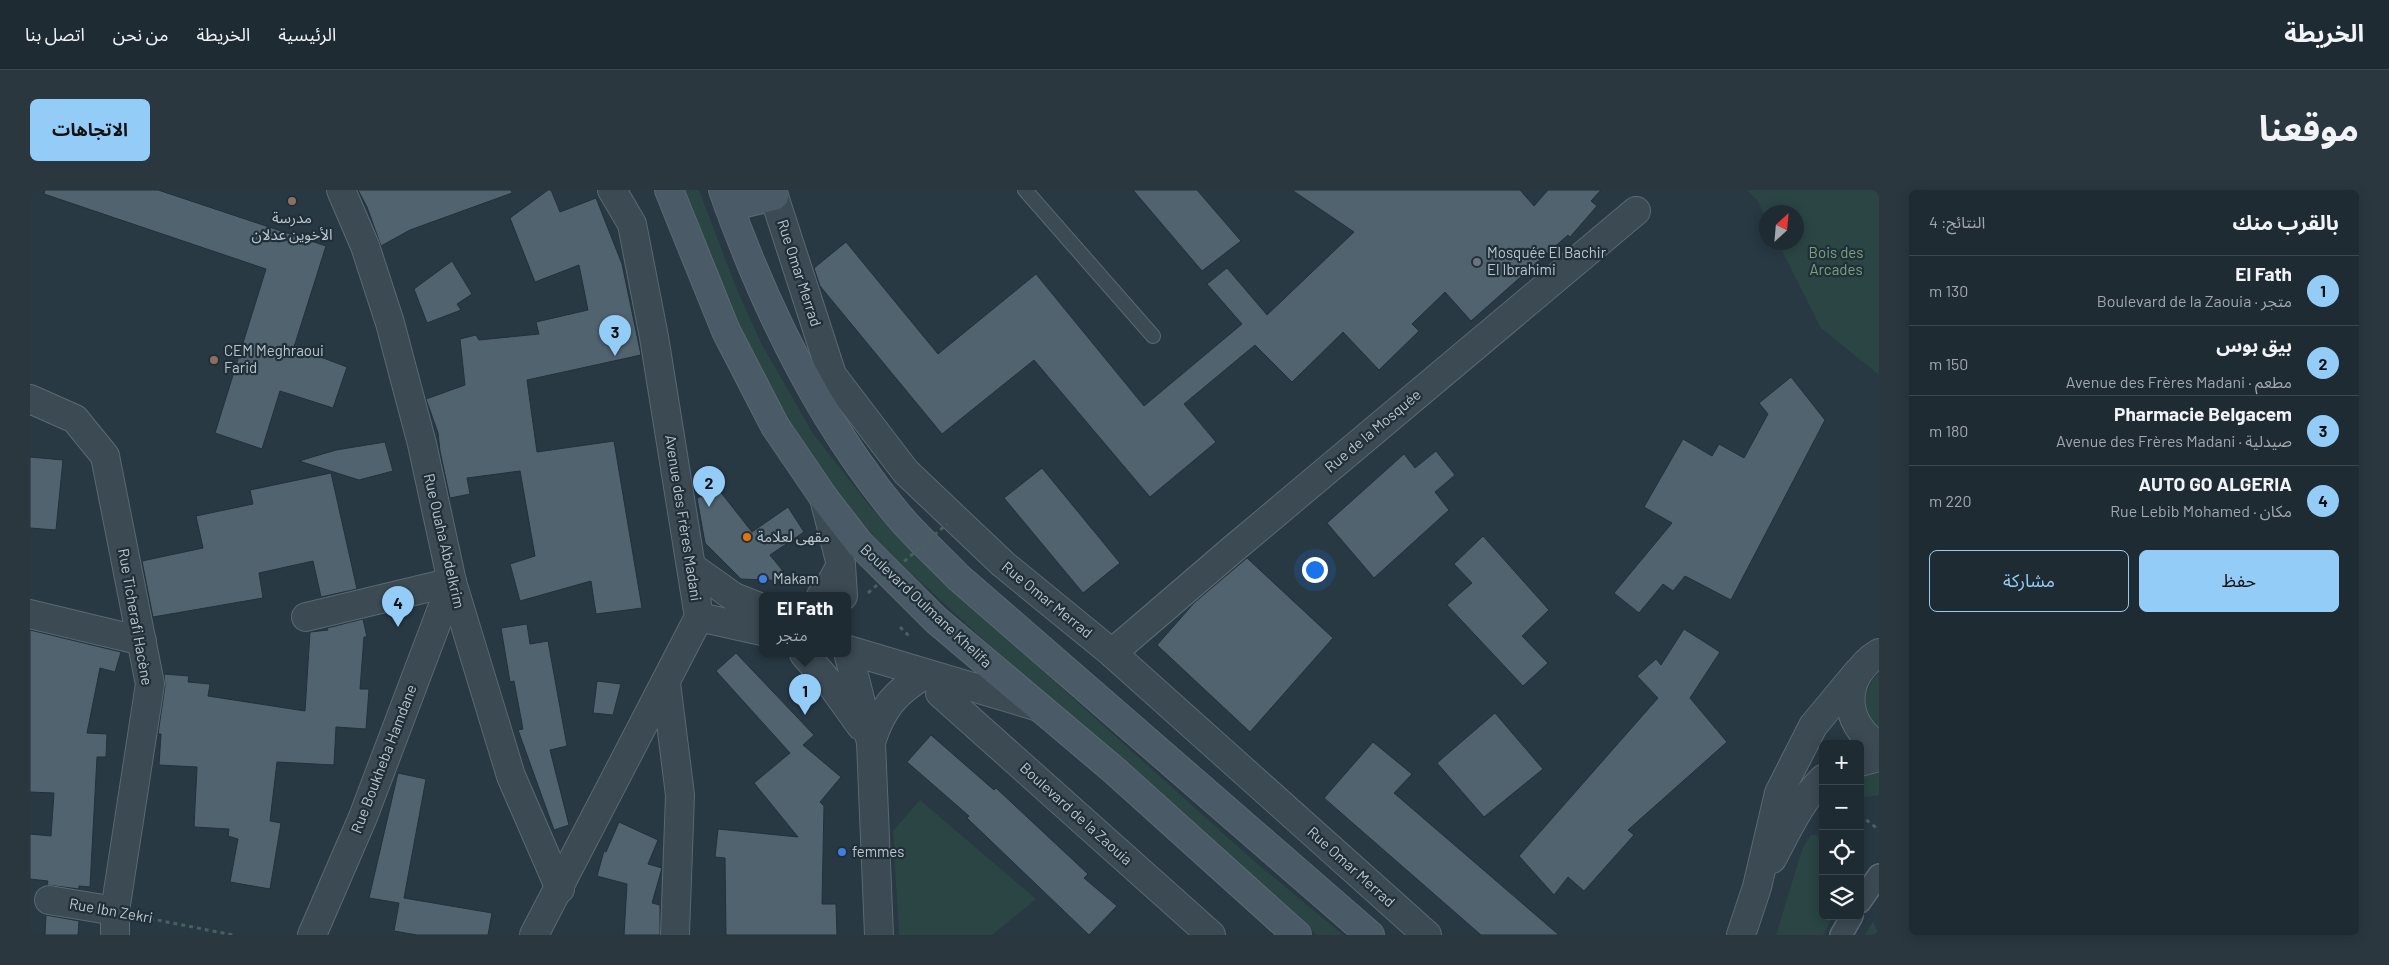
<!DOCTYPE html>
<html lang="ar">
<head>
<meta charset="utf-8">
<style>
  :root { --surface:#1e2b33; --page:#2b373f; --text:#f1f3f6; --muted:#a1a7ac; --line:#3c474e; --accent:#94ccf8 }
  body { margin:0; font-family:Barlow,"Noto Sans Arabic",sans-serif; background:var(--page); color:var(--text); direction:rtl }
  .controls { position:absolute; right:15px; bottom:15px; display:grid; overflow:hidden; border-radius:8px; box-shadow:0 2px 12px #0003 }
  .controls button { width:45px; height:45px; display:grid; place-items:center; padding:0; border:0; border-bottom:1px solid var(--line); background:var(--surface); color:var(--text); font:25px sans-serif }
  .compass { position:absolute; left:1729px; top:15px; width:45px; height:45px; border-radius:50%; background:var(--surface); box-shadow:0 2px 12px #0003; rotate:26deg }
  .you { position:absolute; left:1284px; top:379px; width:18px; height:18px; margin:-12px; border:4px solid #fff; border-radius:50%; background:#1a73e8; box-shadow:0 0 0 8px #1a73e833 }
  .badge { display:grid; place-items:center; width:32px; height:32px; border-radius:50%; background:var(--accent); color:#111; font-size:16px; font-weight:700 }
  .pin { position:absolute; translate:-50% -41px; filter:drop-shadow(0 1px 2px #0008) }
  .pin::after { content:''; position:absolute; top:26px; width:18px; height:15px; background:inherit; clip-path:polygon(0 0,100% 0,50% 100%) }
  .popup { position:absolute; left:729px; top:402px; width:92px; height:65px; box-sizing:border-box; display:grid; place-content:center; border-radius:8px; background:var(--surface); filter:drop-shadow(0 1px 4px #0005); font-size:16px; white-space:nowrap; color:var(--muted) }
  .popup b { font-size:19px; color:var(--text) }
  .popup::after { content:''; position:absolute; left:50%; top:100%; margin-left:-10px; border:10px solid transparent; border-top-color:var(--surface) }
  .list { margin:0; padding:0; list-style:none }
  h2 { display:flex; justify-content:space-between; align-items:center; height:65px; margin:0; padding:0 20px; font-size:21px }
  h2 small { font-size:16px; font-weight:400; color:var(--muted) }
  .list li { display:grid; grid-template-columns:32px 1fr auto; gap:15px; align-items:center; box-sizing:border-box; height:70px; padding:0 20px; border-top:1px solid var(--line) }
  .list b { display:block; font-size:19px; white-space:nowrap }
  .list p { margin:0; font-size:16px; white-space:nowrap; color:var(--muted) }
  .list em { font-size:16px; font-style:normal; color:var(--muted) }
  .actions { display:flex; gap:10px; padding:15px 20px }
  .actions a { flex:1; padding:11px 0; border:1px solid var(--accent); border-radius:8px; text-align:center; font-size:18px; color:var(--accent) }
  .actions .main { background:var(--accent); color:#111 }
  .icon { flex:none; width:28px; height:28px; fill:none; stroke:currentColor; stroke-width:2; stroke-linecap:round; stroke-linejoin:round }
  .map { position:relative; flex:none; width:1849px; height:745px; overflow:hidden; direction:ltr; border-radius:8px }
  header { display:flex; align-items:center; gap:30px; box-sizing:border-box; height:70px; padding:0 25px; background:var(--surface); border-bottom:1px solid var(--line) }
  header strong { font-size:24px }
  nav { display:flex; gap:28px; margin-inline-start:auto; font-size:18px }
  .intro { display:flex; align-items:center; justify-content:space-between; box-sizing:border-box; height:120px; padding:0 30px }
  h1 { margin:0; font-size:35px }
  .button { padding:12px 22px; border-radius:8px; background:var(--accent); color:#111; font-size:18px; font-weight:700 }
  main { display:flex; gap:30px; padding:0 30px }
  aside { flex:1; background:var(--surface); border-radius:8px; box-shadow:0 2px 12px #0003 }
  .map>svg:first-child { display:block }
  .green { fill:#2a4544 }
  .building { fill:#51636f; stroke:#23313b }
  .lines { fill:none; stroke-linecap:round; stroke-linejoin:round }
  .service-casing { stroke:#5b6871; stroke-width:16 }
  .pedestrian-casing { stroke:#5b6871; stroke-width:24 }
  .minor-casing { stroke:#5b6871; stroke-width:30 }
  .tertiary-casing { stroke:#5b6871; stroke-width:30 }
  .secondary-casing { stroke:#5b6871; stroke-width:30 }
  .path { stroke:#48615f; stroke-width:3; stroke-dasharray:4 4; stroke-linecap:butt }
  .service { stroke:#3c4a54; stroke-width:14 }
  .pedestrian { stroke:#3c4a54; stroke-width:21 }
  .minor { stroke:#3c4a54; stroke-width:28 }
  .tertiary { stroke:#3c4a54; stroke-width:28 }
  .secondary { stroke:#4a5a67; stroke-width:28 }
  .path-bridge { stroke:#48615f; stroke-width:3; stroke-dasharray:4 4; stroke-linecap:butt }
  .education-dot { fill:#8d6e63; stroke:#212f39; stroke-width:2 }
  .worship-dot { fill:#6b7280; stroke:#212f39; stroke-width:2 }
  .food-dot { fill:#e8710a; stroke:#212f39; stroke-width:2 }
  .shop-dot { fill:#3f7fe0; stroke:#212f39; stroke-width:2 }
  .labels { text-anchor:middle; stroke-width:4.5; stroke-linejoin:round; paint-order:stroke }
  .poi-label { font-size:15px; fill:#bac5cd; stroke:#212f39; text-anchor:start }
  .park-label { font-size:15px; fill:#78a37b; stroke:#212f39 }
  .street-label { font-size:15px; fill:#bac5cd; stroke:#212f39 }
</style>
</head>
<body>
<header>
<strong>الخريطة</strong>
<nav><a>الرئيسية</a><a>الخريطة</a><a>من نحن</a><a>اتصل بنا</a></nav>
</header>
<div class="intro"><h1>موقعنا</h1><a class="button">الاتجاهات</a></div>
<main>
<aside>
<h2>بالقرب منك<small>النتائج: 4</small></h2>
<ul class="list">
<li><span class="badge">1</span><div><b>El Fath</b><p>متجر · Boulevard de la Zaouia</p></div><em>130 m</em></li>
<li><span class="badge">2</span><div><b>بيق بوس</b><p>مطعم · Avenue des Frères Madani</p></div><em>150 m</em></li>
<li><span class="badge">3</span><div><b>Pharmacie Belgacem</b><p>صيدلية · Avenue des Frères Madani</p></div><em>180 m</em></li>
<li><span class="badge">4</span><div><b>AUTO GO ALGERIA</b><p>مكان · Rue Lebib Mohamed</p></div><em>220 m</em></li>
</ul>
<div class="actions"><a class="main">حفظ</a><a>مشاركة</a></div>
</aside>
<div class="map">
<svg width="1849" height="745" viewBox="0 0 1849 745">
  <rect width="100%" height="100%" fill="#283944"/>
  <g class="green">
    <polygon points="650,0 669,0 707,100 732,155 784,245 843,320 877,357 1056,520 1224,671 1313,745 1287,745 1041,530 881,383 843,345 807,304 738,203"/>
    <polygon points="1717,0 1849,0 1849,185 1791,138 1748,53 1766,52 1766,22 1736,22 1736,29 1728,11"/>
    <path d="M1849,484V541C1830,528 1831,498 1849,484Z"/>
    <polygon points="1849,583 1849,605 1830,608 1830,586"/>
    <polygon points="890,610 1006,709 962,745 869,745 863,641"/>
    <polygon points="1781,645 1787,645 1793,657 1793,726 1803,726 1793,745 1746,745 1772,660"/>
    <polygon points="1843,731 1849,745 1835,745"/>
  </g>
  <g class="building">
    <polygon points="15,0 128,0 296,56 264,157 317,177 303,218 250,201 232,259 185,243 236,79 14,4"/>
    <polygon points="328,0 481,0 482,3 380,40 351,56 337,17"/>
    <polygon points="518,0 521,0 530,22 566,8 592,74 611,165 497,190 507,262 584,251 612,418 566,424 561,391 490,411 480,374 505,366 490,281 437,288 440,304 420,308 410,261 408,243 396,209 435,195 430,149 446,145 449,150 509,144 506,132 558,120 549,75 505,92 480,28"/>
    <polygon points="1103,0 1167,0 1211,51 1172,81"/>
    <polygon points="1262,0 1490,0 1504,16 1518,0 1571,0 1561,11 1567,16 1540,47 1538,45 1441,131 1415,102 1382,134 1389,141 1349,180 1313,142 1262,192 1225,155 1154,214 1186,252 1120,307 1004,170 912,244 790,96 784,78 816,52 908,164 1006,84 1114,216 1212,134 1177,94 1197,78 1237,125 1324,42"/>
    <polygon points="422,71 442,104 427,114 431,120 397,133 384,99"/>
    <polygon points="1761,187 1795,230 1701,410 1655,386 1643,401 1633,394 1609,423 1584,403 1642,333 1614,317 1653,249 1682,266 1689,254 1714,268 1738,224 1729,213"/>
    <polygon points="355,252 363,281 329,290 269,271 306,260"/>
    <polygon points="1406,261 1425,285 1405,302 1419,320 1344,388 1297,333 1374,264 1385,278"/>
    <polygon points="0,267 33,270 26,340 0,338"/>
    <polygon points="1012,278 1090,373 1053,403 974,308"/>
    <polygon points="301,283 327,399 291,407 283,371 229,383 233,408 123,427 112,371 173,358 166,326 223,314 220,300"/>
    <polygon points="689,300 722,342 758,317 774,342 740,365 761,391 711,389 675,353 667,308"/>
    <polygon points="1453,346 1519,420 1492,446 1518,473 1493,496 1417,415 1442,393 1424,374"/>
    <polygon points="1217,368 1303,448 1220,542 1127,455 1164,413"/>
    <polygon points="333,429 337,447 334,447 330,499 339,499 336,539 306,537 304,575 247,572 240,631 251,633 240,699 200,692 208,649 198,646 199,639 164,637 167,577 129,575 131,544 128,544 135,496 134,484 159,486 158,492 180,494 178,506 275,521 280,442 298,440 297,438"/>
    <polygon points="497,434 500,454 518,451 537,556 520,560 539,635 524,640 488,540 493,539 484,491 480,492 471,438"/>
    <polygon points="1654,439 1690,462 1660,508 1697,552 1598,640 1604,645 1554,701 1538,687 1524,705 1489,666 1628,508 1607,486 1626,469 1631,475"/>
    <polygon points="0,440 91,462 85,482 70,478 57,543 77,544 76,567 67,567 60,697 49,696 49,699 17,695 18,691 0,689 0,644 21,646 24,603 0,602"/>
    <polygon points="706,463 784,545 773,555 811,587 790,612 794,616 792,714 806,714 807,745 696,745 695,668 685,667 688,639 768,647 724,593 760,563 686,481"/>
    <polygon points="567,491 591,494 583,525 563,523"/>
    <polygon points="1465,523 1513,579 1454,627 1407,573"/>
    <polygon points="901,545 964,600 966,598 1058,684 1054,688 1087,716 1059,745 937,628 939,626 877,572"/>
    <polygon points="1343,552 1382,584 1364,603 1529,745 1451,745 1294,608"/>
    <polygon points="368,583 396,589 374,708 462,723 458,745 387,745 364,741 369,713 339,708"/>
    <polygon points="589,632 628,650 618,674 632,678 622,713 630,715 630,745 594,745 597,694 567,686 574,661 576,662"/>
    <polygon points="16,725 49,731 48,745 15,745"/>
  </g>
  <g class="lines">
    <defs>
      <polyline id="service" points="995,0 1123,146"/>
      <g id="pedestrian">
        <polyline points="1830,712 1849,685"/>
        <polyline points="1811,745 1822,726"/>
      </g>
      <g id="minor">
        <polyline points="311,0 335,56 360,133 392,254 422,392 481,586 530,699"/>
        <polyline points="742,0 802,185 876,282 973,374 1082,463 1397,745"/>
        <polyline points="0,209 45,229 75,266 120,494 85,721 85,745"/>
        <polyline points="794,308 811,375 813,406"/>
        <polyline points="0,424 112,451"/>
        <polyline points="276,427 422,392"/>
        <polyline points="818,462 841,552 849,745"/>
        <polyline points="1082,463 1202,360 1606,21"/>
        <polyline points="774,464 803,497 831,536"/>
        <polyline points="636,493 650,605 645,743"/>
        <polyline points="910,503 1181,745"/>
        <path d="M841,552C852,518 865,502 896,484"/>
        <polyline points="19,710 85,721"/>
        <polyline points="282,745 333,627 422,392"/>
      </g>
      <g id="tertiary">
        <polyline points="663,378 704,407 732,418"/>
        <polyline points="791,406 799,397 811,375"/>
        <polyline points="669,427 732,441"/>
        <polyline points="818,460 1006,516"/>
        <path d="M1849,463C1811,486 1811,533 1849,556"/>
        <polyline points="1830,572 1849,567"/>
        <path d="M1742,669C1757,641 1770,611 1793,589"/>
        <polyline points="504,745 669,427 624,147 602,34 582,0"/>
        <polyline points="1711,745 1727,697 1749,603 1783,536 1827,483"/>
      </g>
      <g id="secondary">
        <polyline points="639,0 696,141 745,236 794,308 829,353 906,430 1085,581 1267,745"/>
        <path d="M693,0C734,116 788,229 867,324C885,346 908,366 928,387L1340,745"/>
        <polyline points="699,17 744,6"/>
      </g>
    </defs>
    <use href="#service" class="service-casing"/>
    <use href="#pedestrian" class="pedestrian-casing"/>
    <use href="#minor" class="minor-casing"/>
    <use href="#tertiary" class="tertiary-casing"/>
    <use href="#secondary" class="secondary-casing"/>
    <g class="path">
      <polyline points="870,437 881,448"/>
      <polyline points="1830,625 1849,640"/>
      <polyline points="112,727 203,745"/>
    </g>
    <use href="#service" class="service"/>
    <use href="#pedestrian" class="pedestrian"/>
    <use href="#minor" class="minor"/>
    <use href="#tertiary" class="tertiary"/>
    <use href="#secondary" class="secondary"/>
    <polyline class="path-bridge" points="838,403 917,334"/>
  </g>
  <g class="education-dot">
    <circle cx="262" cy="11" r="5"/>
    <circle cx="184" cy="170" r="5"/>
  </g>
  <circle class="worship-dot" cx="1447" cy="72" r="5"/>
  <circle class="food-dot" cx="717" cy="347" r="5"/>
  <g class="shop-dot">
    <circle cx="733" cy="389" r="5"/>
    <circle cx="812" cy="662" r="5"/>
  </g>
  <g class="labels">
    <g class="poi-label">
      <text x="262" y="33" text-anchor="middle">مدرسة<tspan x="262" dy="17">الأخوين عدلان</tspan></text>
      <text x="1457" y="68">Mosquée El Bachir<tspan x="1457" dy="17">El Ibrahimi</tspan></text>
      <text x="194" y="166">CEM Meghraoui<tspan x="194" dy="17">Farid</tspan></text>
      <text x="727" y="352">مقهى لعلامة</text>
      <text x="743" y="394">Makam</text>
      <text x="822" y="667">femmes</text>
    </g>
    <g class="park-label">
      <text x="1806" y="68">Bois des<tspan x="1806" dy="17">Arcades</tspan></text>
    </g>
    <g class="street-label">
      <text transform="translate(769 83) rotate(72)" y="5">Rue Omar Merrad</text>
      <text transform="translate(1343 241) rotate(-40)" y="5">Rue de la Mosquée</text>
      <text transform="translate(653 328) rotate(81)" y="5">Avenue des Frères Madani</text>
      <text transform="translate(414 351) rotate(77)" y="5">Rue Ouaha Abdelkrim</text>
      <text transform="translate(1017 410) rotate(39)" y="5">Rue Omar Merrad</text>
      <text transform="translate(896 416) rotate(43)" y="5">Boulevard Oulmane Khelifa</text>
      <text transform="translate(105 427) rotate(80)" y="5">Rue Ticherafi Hacène</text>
      <text transform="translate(354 569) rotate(-69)" y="5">Rue Boukheba Hamdane</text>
      <text transform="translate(1046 624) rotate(42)" y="5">Boulevard de la Zaouia</text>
      <text transform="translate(1321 677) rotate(42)" y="5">Rue Omar Merrad</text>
      <text transform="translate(81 721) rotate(10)" y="5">Rue Ibn Zekri</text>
    </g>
  </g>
</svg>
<div class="controls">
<button>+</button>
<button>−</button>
<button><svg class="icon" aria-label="locate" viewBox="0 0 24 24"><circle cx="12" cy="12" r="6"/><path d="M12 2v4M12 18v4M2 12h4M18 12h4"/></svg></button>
<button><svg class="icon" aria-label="layers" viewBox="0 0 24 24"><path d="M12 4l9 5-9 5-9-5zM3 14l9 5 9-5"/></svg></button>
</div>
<svg class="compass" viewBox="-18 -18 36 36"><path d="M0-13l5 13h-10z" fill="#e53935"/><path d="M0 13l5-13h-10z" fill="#a1a7ac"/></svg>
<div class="you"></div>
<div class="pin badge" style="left:775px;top:525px">1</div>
<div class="popup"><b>El Fath</b>متجر</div>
<div class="pin badge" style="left:679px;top:317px">2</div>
<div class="pin badge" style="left:585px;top:166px">3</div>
<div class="pin badge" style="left:368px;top:437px">4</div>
</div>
</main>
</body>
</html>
